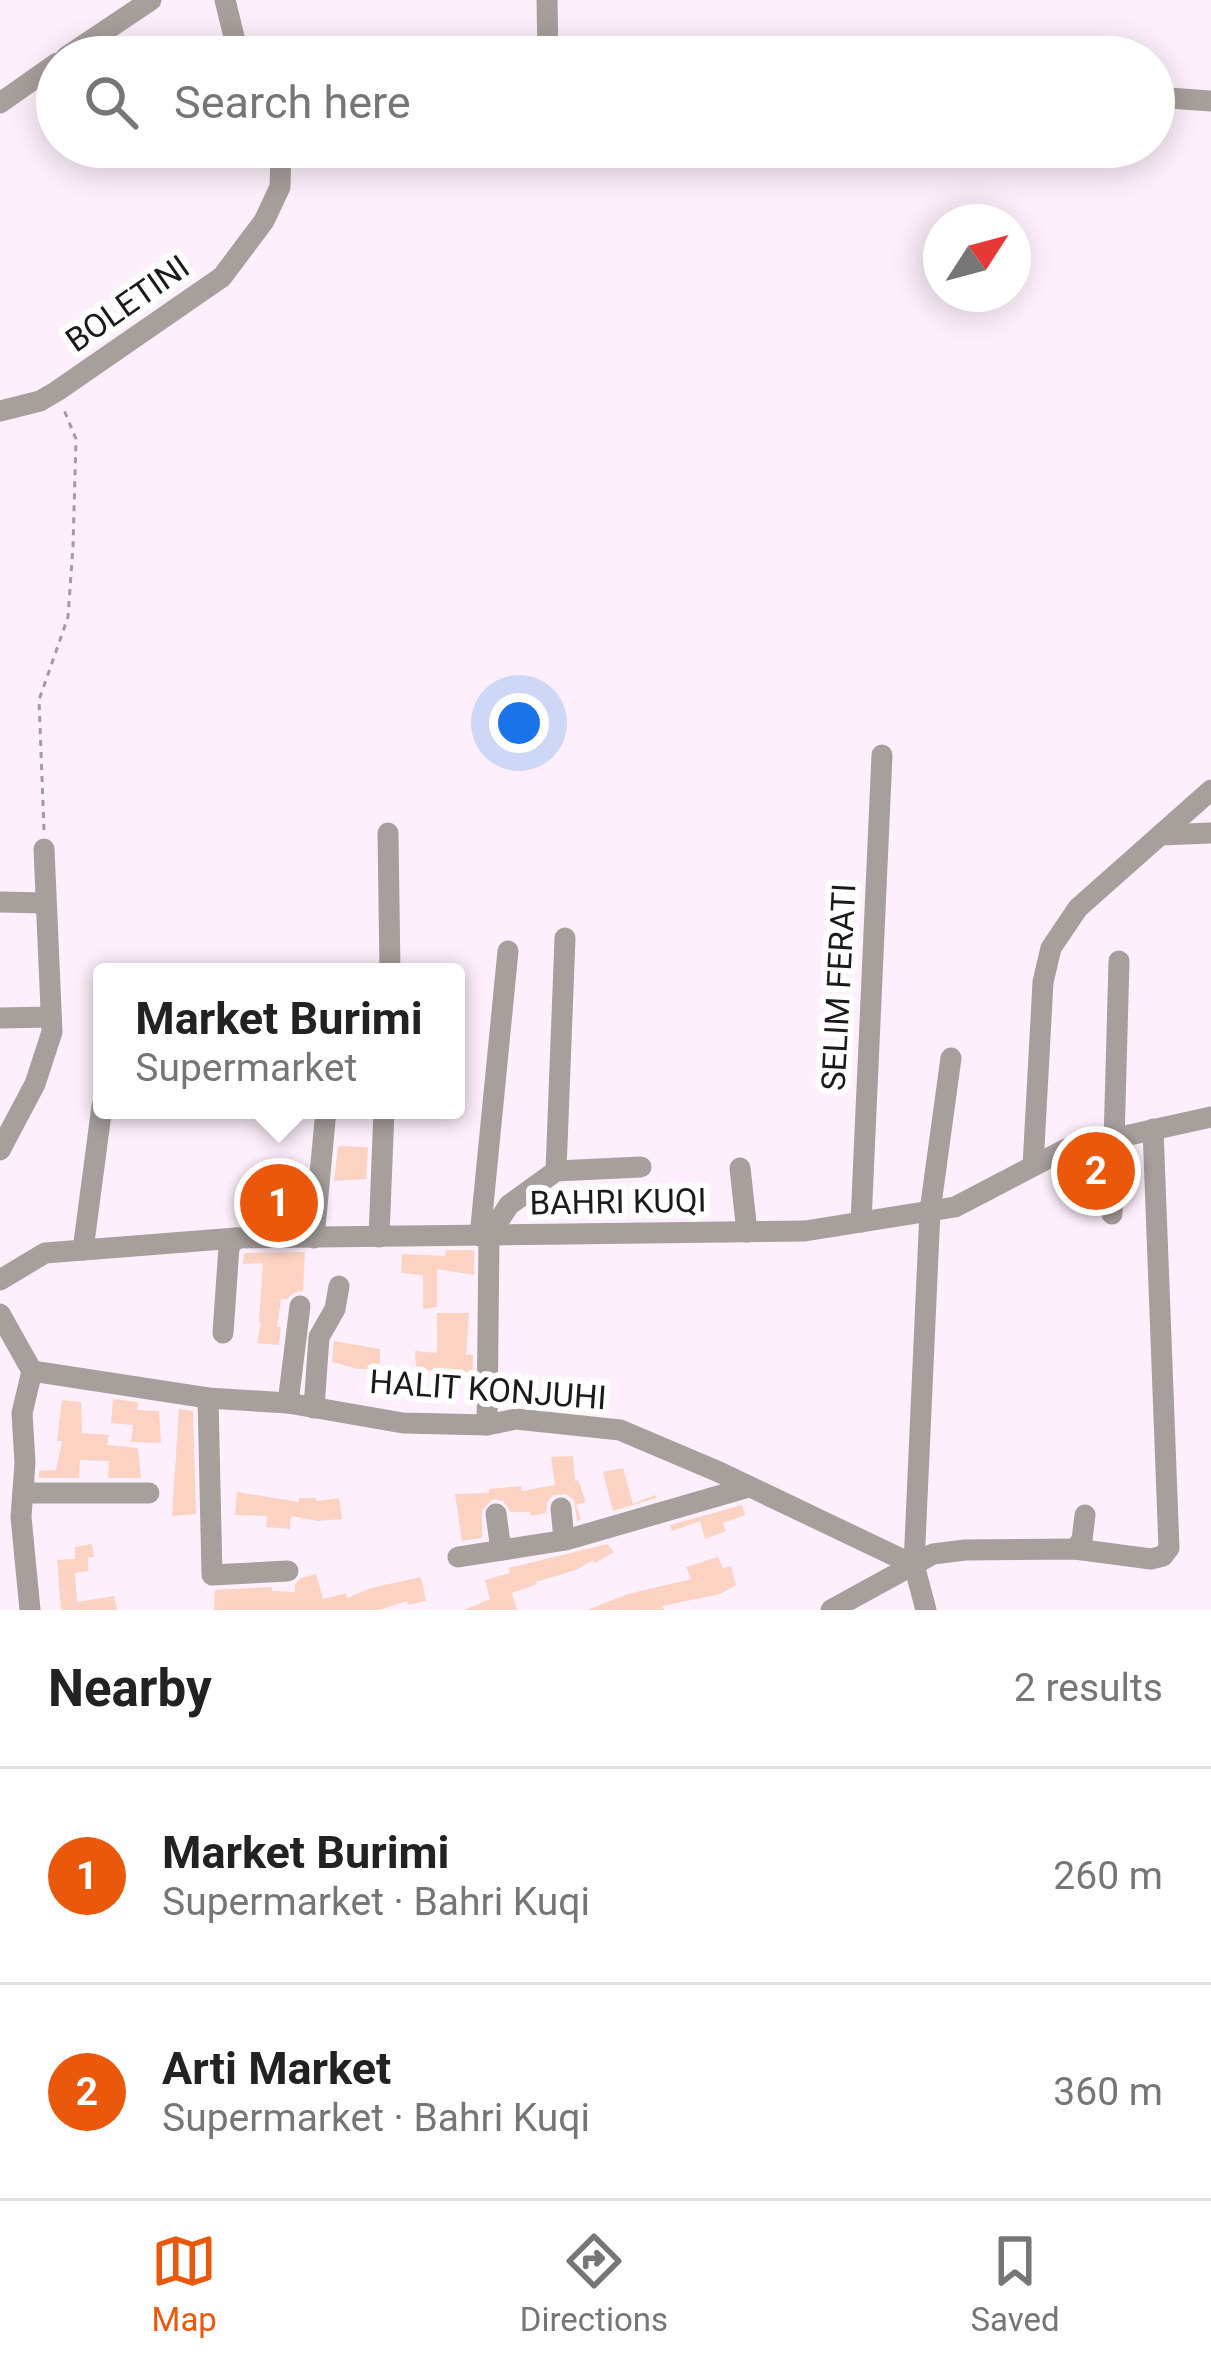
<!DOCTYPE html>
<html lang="en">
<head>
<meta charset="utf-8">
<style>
  :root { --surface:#fff; --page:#f2f2f2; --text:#222; --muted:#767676; --line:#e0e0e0; --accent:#ea580c }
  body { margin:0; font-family:Roboto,sans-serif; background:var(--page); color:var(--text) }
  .compass { position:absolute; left:923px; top:204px; width:108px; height:108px; border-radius:50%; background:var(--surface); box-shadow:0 6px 30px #0003; rotate:54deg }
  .you { position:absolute; left:519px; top:723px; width:42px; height:42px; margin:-30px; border:9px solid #fff; border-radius:50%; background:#1a73e8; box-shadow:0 0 0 18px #1a73e833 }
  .badge { display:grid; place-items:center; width:78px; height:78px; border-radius:50%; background:var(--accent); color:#fff; font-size:39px; font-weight:700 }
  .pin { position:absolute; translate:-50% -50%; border:6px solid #fff; box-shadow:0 3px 12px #0006 }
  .popup { position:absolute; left:93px; top:963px; width:372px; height:156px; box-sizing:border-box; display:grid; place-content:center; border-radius:12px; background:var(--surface); filter:drop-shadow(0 3px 9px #0005); font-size:39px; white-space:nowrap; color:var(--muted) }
  .popup b { font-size:45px; color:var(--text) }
  .popup::after { content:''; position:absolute; left:50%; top:100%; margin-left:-24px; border:24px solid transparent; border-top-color:var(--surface) }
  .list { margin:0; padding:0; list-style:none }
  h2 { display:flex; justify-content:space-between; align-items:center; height:156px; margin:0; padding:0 48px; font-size:51px }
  h2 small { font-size:39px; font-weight:400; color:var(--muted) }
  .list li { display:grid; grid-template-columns:78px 1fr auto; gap:36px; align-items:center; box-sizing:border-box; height:216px; padding:0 48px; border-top:3px solid var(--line) }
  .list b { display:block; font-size:45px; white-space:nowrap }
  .list p { margin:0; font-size:39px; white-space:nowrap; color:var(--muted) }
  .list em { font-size:39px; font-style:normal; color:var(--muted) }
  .icon { flex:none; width:66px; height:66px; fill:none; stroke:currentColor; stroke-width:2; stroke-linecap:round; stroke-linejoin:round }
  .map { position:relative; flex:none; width:1211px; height:1610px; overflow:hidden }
  .search { position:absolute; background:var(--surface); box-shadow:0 6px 30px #0003; left:36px; right:36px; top:36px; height:132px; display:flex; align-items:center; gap:30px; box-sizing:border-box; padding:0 42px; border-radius:66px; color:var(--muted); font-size:45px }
  .sheet { height:588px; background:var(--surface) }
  nav { display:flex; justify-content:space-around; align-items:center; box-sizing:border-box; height:168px; border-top:3px solid var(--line); background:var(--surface); font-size:33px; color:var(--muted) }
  nav a { display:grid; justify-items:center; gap:6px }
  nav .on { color:var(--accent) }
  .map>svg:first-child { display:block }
  .building { fill:#fcd3c2 }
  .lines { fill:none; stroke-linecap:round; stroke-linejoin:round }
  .path { stroke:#a39aa2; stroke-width:3; stroke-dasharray:6 6; stroke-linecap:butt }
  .minor { stroke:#a69f9c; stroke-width:21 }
  .labels { text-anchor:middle; stroke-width:12; stroke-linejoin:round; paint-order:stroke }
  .street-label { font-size:33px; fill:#1d191d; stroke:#fff }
</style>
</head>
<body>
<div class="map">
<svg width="1211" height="1610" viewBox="0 0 1211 1610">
  <rect width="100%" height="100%" fill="#fdf0fc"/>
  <g class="building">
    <polygon points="338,1146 368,1147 366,1179 334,1181"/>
    <polygon points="446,1250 474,1250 474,1275 437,1269 437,1307 423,1309 423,1275 401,1273 402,1254 445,1256"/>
    <polygon points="305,1252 303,1291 293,1293 287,1299 281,1299 277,1327 281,1327 279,1345 257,1343 261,1322 259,1322 263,1263 243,1264 244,1253"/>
    <polygon points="437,1313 469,1313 466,1355 473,1354 472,1399 468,1375 452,1376 452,1372 416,1370 415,1351 437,1353"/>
    <polygon points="334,1341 380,1349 380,1369 358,1369 332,1362"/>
    <polygon points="113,1399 138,1402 137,1410 159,1411 161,1443 131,1442 133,1425 111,1423"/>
    <polygon points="62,1400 81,1402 82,1433 109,1435 107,1445 138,1448 141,1478 148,1478 108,1478 109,1461 80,1460 79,1478 39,1478 39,1471 56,1470 62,1441 57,1441"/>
    <polygon points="179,1409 193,1411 196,1514 172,1516"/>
    <polygon points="573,1456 575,1481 578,1480 586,1502 576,1505 581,1520 577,1521 574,1500 566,1494 553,1495 547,1503 546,1513 531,1516 530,1512 511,1512 503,1501 493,1499 482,1510 482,1538 462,1541 455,1494 489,1493 489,1489 521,1486 522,1491 555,1485 551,1457"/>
    <polygon points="623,1468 633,1504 655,1495 656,1498 613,1511 603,1472"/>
    <polygon points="237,1492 299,1502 299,1498 316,1498 316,1501 339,1498 342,1519 318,1521 291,1516 290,1529 266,1527 267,1516 235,1515"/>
    <polygon points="742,1505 745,1515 723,1523 726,1531 705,1539 700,1521 672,1531 670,1525"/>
    <polygon points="92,1544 94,1557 88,1557 88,1571 75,1573 77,1602 114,1596 117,1610 61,1610 57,1560 75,1559 75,1547"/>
    <polygon points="607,1544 614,1552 595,1563 593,1560 576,1570 536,1582 537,1584 512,1593 517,1610 464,1610 490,1599 485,1580 510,1573 509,1568"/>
    <polygon points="718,1557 723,1568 731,1566 736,1585 720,1594 662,1606 664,1610 587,1610 628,1594 691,1579 686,1567"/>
    <polygon points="316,1574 323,1599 346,1593 347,1598 371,1588 421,1577 426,1601 408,1605 407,1601 379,1610 214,1610 215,1590 272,1587 272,1591 295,1592 295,1584 301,1578"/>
  </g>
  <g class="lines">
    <polyline class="path" points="44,830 39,700 68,617 73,546 76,439 64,410"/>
    <g class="minor">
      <polyline points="225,0 239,57"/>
      <polyline points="547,0 548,57"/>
      <polyline points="66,57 151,0"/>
      <polyline points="1154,97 1211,101"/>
      <polyline points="0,103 57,63"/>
      <polyline points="0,411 40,401 57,391 222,277 264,221 280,187 281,147"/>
      <polyline points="388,833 390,972"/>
      <polyline points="1161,835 1211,833"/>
      <polyline points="0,902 46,903"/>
      <polyline points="0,1018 51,1017"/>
      <polyline points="0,1150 35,1084 52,1032 44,849"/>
      <polyline points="1033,1166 1043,982 1051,948 1078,908 1211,790"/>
      <polyline points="740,1168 747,1232"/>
      <polyline points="556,1171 565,938"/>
      <polyline points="1112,1214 1119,961"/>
      <polyline points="861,1222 882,755"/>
      <polyline points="480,1236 508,951"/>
      <polyline points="379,1237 384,1110"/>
      <polyline points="314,1238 326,1110"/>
      <polyline points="83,1250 102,1106"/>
      <polyline points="0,1280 45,1253 236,1238 805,1231 955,1207 1066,1149 1211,1117"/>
      <polyline points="0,1314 32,1371 22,1413 25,1463 21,1517 30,1610"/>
      <polyline points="223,1333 229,1247 236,1238"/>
      <polyline points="32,1371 208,1398 288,1403 403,1423 487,1425 516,1419 620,1430 719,1472 914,1565"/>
      <polyline points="208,1398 212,1575 288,1571"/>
      <polyline points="288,1403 300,1306"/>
      <polyline points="314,1408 319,1337 335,1309 339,1286"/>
      <polyline points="487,1425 489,1236 509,1205 556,1171 641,1167"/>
      <polyline points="23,1493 149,1493"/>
      <polyline points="561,1508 564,1540"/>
      <polyline points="496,1514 501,1550"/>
      <polyline points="1075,1549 1082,1540 1085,1515"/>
      <polyline points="458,1557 566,1540 749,1487"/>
      <polyline points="831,1610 933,1554 965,1550 1075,1549 1151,1559 1163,1556 1169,1548 1153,1129"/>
      <polyline points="926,1610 914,1565 930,1211 951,1058"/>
    </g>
  </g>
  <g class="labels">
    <g class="street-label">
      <text transform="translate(127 303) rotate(-35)" y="12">BOLETINI</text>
      <text transform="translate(838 987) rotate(-87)" y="12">SELIM FERATI</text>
      <text transform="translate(618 1201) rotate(-1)" y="12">BAHRI KUQI</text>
      <text transform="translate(488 1389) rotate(4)" y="12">HALIT KONJUHI</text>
    </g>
  </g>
</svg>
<svg class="compass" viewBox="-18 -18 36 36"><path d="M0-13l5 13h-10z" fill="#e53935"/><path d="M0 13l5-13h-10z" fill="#767676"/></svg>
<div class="you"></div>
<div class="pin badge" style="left:279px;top:1203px">1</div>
<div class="popup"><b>Market Burimi</b>Supermarket</div>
<div class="pin badge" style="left:1096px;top:1171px">2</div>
<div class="search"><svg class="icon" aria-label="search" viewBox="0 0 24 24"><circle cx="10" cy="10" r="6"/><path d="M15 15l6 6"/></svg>Search here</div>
</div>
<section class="sheet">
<h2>Nearby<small>2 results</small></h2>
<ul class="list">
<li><span class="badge">1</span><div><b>Market Burimi</b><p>Supermarket · Bahri Kuqi</p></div><em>260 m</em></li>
<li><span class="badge">2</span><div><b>Arti Market</b><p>Supermarket · Bahri Kuqi</p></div><em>360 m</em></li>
</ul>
</section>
<nav>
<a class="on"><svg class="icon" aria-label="map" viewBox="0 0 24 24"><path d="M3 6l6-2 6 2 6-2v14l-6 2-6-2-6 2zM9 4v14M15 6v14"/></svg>Map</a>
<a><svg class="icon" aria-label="directions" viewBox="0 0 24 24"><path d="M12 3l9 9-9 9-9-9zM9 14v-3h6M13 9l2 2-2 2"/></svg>Directions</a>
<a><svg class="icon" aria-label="saved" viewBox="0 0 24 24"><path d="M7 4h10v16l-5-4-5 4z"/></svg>Saved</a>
</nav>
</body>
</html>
